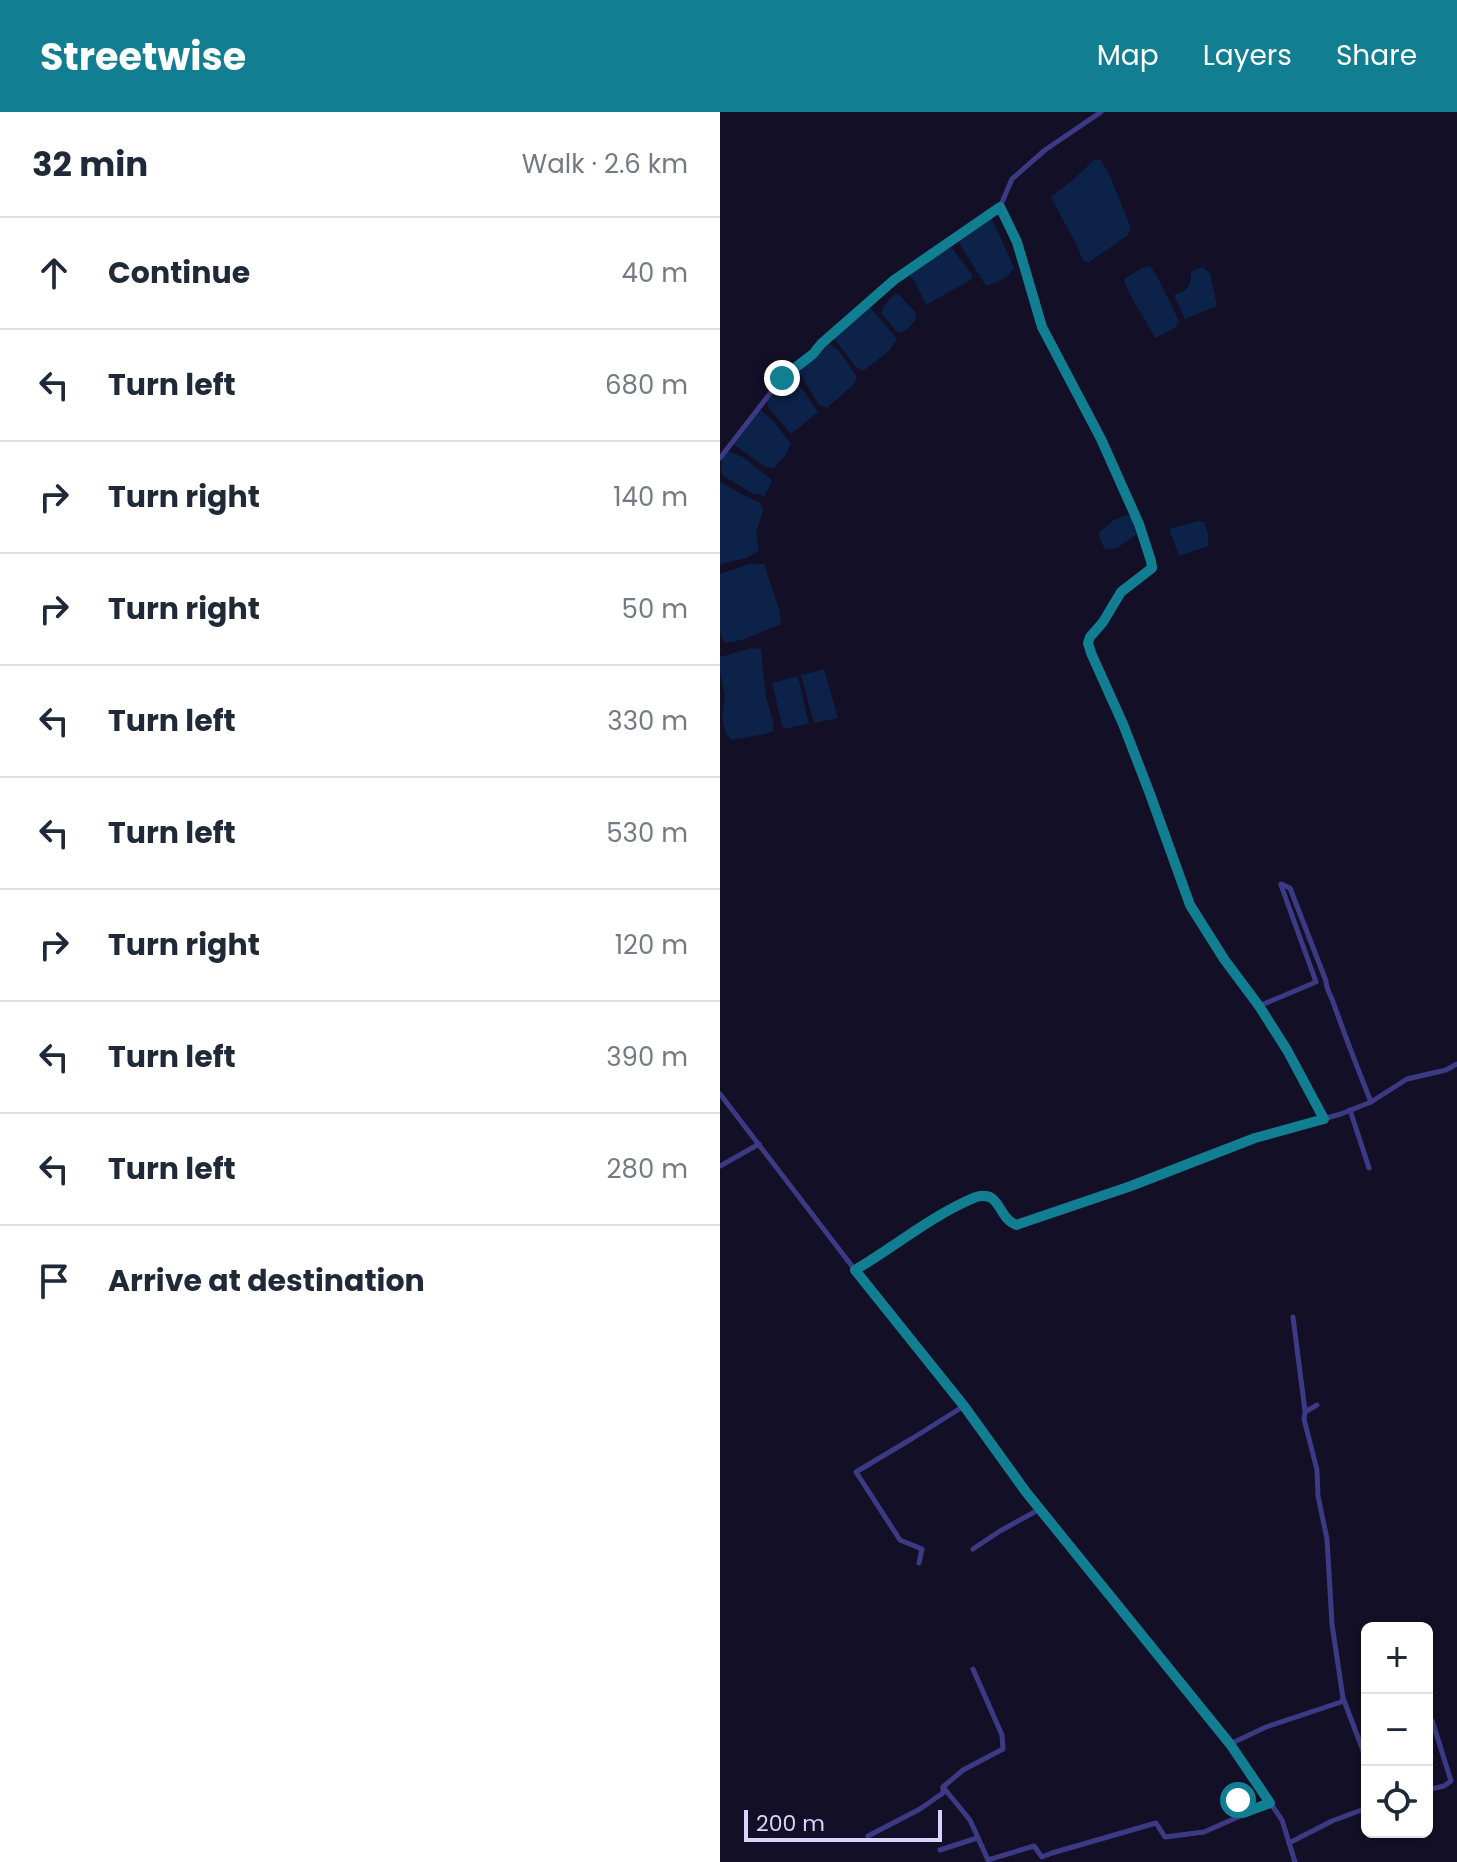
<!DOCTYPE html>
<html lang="en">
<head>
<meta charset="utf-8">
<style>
  :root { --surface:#fff; --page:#f6f6f7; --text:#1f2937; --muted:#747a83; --line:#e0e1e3; --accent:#117e91 }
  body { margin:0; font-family:Poppins,sans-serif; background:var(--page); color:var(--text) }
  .controls { position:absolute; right:24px; bottom:24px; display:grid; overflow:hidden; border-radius:12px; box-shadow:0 2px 6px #0004 }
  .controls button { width:72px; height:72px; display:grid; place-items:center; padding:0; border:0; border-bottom:2px solid var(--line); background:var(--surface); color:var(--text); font:40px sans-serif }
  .scale { position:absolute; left:24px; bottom:20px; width:198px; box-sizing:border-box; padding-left:8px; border:4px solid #d9d4ff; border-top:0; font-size:22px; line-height:28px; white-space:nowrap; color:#d9d4ff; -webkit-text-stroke:6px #130f26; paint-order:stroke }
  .stop { position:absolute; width:24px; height:24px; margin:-18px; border:6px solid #117e91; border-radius:50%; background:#fff }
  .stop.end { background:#117e91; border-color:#fff; box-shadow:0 2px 8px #0008 }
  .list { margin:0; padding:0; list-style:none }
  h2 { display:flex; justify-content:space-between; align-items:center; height:104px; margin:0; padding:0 32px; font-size:34px }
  h2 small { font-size:26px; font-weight:400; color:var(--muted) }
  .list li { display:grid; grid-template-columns:52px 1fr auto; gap:24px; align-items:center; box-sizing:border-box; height:112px; padding:0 32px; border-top:2px solid var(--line) }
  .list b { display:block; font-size:30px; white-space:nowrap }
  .list em { font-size:26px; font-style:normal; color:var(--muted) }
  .icon { flex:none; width:44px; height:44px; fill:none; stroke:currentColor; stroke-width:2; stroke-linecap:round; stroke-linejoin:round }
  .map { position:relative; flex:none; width:737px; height:1750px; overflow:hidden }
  header { display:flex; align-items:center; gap:48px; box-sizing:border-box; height:112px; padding:0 40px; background:var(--accent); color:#fff }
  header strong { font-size:38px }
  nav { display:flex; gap:44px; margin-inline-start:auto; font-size:28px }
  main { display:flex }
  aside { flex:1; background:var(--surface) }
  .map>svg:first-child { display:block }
  .water { fill:#0c2248 }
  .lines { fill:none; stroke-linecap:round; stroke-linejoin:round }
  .minor { stroke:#3d3a85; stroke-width:5 }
  .route { stroke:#117e91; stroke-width:10 }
</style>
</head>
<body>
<header>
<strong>Streetwise</strong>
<nav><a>Map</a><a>Layers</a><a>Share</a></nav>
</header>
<main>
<aside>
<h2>32 min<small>Walk · 2.6 km</small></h2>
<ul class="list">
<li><svg class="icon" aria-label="ahead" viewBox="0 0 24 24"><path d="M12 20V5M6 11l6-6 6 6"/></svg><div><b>Continue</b></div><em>40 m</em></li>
<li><svg class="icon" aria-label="left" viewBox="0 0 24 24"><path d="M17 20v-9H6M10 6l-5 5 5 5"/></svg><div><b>Turn left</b></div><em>680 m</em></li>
<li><svg class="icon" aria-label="right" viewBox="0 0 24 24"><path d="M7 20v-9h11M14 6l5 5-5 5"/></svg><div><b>Turn right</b></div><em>140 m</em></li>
<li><svg class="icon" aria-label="right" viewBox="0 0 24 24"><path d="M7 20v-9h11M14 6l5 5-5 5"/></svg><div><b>Turn right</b></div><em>50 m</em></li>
<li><svg class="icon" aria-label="left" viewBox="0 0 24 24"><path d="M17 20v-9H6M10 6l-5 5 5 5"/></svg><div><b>Turn left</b></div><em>330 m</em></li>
<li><svg class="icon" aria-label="left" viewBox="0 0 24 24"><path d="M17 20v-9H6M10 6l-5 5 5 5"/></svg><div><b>Turn left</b></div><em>530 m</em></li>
<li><svg class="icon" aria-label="right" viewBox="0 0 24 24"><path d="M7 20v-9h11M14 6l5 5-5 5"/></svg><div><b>Turn right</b></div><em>120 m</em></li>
<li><svg class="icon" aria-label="left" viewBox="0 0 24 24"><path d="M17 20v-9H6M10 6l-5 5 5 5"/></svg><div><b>Turn left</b></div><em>390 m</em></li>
<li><svg class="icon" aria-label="left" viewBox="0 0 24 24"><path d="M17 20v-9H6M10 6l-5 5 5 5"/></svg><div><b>Turn left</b></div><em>280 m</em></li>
<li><svg class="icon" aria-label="arrive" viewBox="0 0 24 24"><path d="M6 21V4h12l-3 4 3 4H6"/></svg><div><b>Arrive at destination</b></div></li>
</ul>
</aside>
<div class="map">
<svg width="737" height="1750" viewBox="0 0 737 1750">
  <rect width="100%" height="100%" fill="#130f26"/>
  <g class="water">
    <polygon points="380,47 390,64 411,116 408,123 368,151 363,148 354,128 331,85 354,67 374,48"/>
    <polygon points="269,100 294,156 286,166 266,174 236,126 255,109"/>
    <polygon points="227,129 252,163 252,167 206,193 195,170 185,159 206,142"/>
    <path d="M430,154L438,166L459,209L455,216L435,226C427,208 408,185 404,167L422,156Z"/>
    <path d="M482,155L490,161L497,194L465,207L454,183C468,178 471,175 471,160Z"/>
    <path d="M178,181L188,193L195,199L196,208L185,219L178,221L161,201C165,192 169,185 178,181Z"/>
    <polygon points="149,194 177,227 169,239 143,259 135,254 113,225 115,215"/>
    <polygon points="106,229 119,239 137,265 134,272 107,296 99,293 79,260 77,251"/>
    <polygon points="68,262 84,279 98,300 71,322 48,295 46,284"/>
    <polygon points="39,296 54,310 71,332 65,344 54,356 45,355 10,330"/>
    <path d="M8,339L23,345L52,368L45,384L33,382L2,363C0,353 1,345 8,339Z"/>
    <polygon points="0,370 27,385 41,391 43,399 36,420 39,439 27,446 0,452"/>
    <polygon points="407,403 413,407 417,422 397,436 385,438 378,421 394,408"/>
    <polygon points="478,409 484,410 488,422 488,434 459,444 449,417"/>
    <polygon points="29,452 44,452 59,497 61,512 22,528 5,531 0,521 0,462"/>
    <polygon points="32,536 41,537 46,585 53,610 53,619 45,622 11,628 5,620 2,605 5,586 0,560 0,545"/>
    <polygon points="104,557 118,606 94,611 81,563"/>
    <polygon points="78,564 89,612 63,617 52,571"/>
  </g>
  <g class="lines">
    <g class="minor">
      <polyline points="280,95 297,130 322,215 381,327 419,412 431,449 432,456 401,480 383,510 370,525 368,531 371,541 403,612 430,682 470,793 504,847 539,894 567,938 604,1007"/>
      <polyline points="0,346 62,266 93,242 101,232 174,168 280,95 292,67 325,38 381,0"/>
      <path d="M561,772L570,776L606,869C606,876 609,880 612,887C624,921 637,955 651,990"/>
      <polyline points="539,894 596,870 561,773"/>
      <polyline points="0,982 135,1158 244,1294 306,1380 510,1632 562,1708 575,1750"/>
      <polyline points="630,998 649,1056"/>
      <polyline points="0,1054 39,1032"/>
      <path d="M135,1158C177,1134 210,1104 256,1085C282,1078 277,1105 296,1113L411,1074L535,1026L621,1002L651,990L687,967L726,958L737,952"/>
      <polyline points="573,1205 585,1299"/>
      <polyline points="253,1437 280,1419 320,1397"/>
      <polyline points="199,1451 202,1437 180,1428 136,1360 193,1326 244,1294"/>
      <polyline points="623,1586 647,1649"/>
      <polyline points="510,1632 546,1615 621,1590 623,1586 612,1512 607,1427 598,1384 597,1358 584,1307 585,1300 597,1293"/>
      <polyline points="223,1675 250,1708 268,1748 314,1734 322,1745 332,1741 436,1711 445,1725 484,1720 550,1691"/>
      <polyline points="707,1678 724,1674 731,1669 712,1608"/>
      <polyline points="518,1688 523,1701"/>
      <polyline points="148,1724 200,1697 223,1681 223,1675 243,1658 283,1637 282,1623 253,1557"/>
      <polyline points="569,1731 612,1709 647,1696"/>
      <polyline points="220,1738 257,1726"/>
    </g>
  </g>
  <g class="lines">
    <path class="route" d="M62,266L93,242L101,232L174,168L280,95L297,130L322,215L381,327L419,412L431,449L432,456L401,480L383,510L370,525L368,531L371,541L403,612L430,682L470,793L504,847L539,894L567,938L604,1007L535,1026L411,1074L296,1113C277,1105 281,1078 256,1085C212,1103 176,1134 135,1158L244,1294L306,1380L510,1632L550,1691L523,1701L518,1688"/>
  </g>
</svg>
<div class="controls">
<button>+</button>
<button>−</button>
<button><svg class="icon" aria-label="locate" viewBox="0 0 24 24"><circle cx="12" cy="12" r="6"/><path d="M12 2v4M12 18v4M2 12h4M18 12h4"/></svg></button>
</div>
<div class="scale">200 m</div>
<div class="stop" style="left:518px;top:1688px"></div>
<div class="stop end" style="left:62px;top:266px"></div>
</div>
</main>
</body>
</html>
